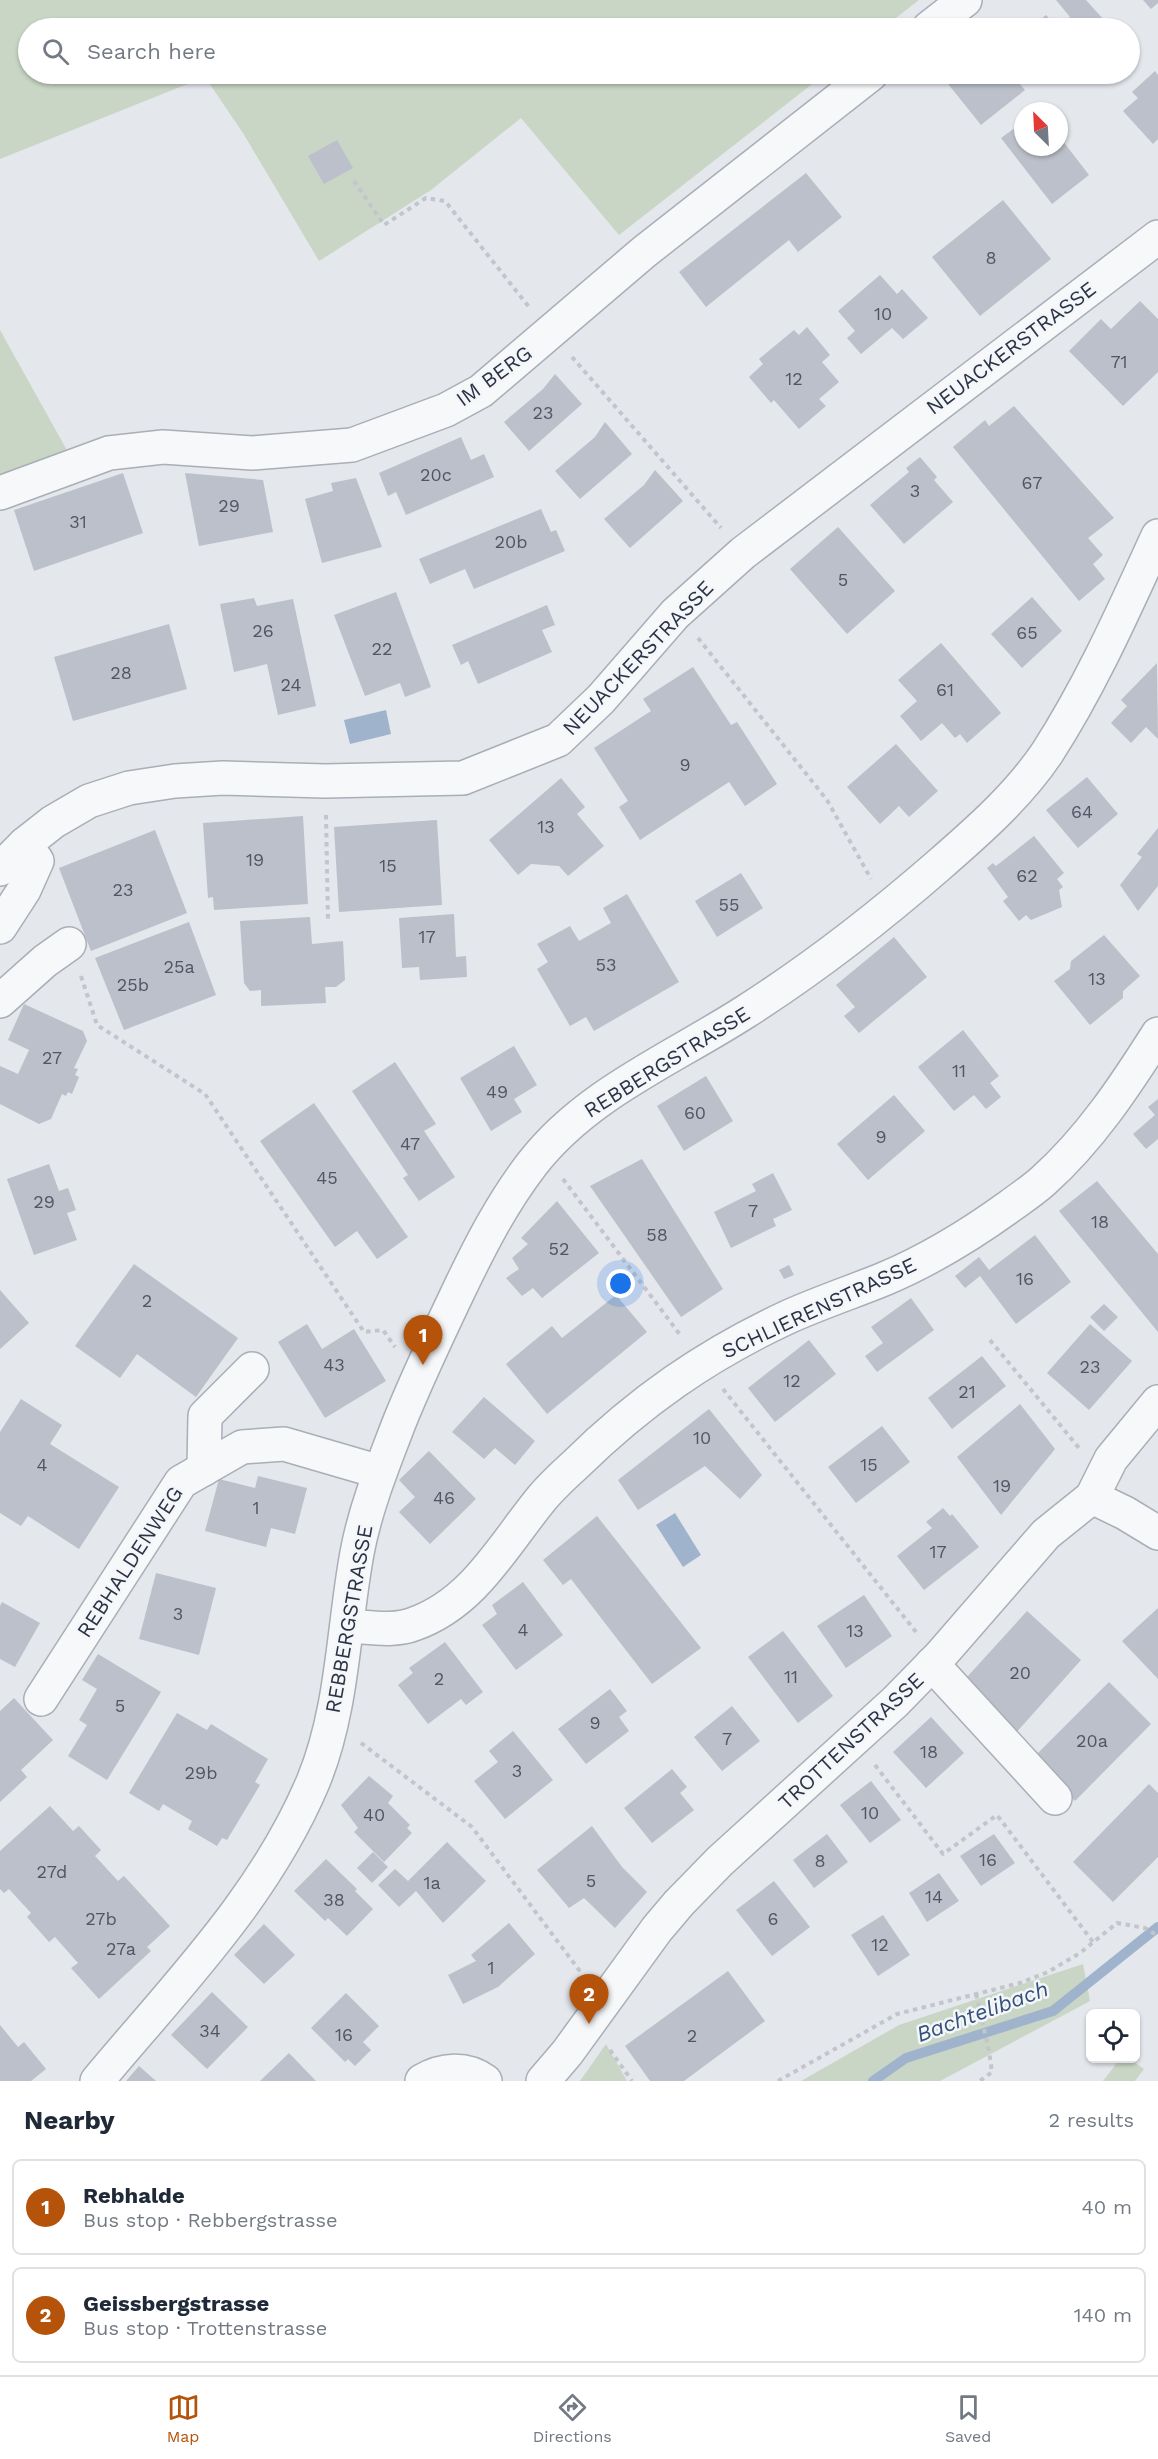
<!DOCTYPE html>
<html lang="en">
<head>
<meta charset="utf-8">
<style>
  :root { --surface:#fff; --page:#f6f6f7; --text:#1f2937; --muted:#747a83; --line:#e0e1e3; --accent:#b45309 }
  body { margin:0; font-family:"Work Sans",sans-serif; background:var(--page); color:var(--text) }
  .controls { position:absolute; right:18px; bottom:18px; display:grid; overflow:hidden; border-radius:9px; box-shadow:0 2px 4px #0004 }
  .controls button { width:54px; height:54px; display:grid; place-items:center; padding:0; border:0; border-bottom:2px solid var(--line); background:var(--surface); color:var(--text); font:30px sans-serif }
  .compass { position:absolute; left:1014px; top:102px; width:54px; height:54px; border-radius:50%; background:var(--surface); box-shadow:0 2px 4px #0004; rotate:336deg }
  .you { position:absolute; left:621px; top:1284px; width:21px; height:21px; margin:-15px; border:4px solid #fff; border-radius:50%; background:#1a73e8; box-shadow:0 0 0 9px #1a73e833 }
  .badge { display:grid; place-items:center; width:39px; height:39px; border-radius:50%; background:var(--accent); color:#fff; font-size:20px; font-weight:700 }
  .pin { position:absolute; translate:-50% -50px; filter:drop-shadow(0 2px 3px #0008) }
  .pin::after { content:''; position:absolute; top:32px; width:21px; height:18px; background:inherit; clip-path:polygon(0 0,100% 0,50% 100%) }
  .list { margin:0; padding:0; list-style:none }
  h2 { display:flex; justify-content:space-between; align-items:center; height:78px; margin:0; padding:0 24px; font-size:26px }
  h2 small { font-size:20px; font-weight:400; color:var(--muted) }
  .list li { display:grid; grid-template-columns:39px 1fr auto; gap:18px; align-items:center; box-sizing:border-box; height:96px; margin:0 12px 12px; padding:0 12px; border:2px solid var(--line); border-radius:9px }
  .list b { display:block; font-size:22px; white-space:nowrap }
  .list p { margin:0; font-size:20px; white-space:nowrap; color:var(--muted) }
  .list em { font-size:20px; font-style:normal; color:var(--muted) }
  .icon { flex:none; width:33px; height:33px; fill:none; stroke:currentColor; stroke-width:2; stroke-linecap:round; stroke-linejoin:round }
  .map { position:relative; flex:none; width:1158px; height:2081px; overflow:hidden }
  .search { position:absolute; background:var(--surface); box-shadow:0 2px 4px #0004; left:18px; right:18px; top:18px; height:66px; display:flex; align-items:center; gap:15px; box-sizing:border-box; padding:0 21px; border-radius:33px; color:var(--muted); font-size:22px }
  .sheet { height:294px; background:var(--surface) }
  nav { display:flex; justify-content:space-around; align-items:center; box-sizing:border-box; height:84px; border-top:2px solid var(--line); background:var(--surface); font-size:16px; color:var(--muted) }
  nav a { display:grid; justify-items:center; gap:3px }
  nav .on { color:var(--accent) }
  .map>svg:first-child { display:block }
  .green { fill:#c9d6c5 }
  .water { fill:#9fb4cc }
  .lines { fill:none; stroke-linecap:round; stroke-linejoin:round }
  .stream { stroke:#9fb4cc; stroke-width:10 }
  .building { fill:#bbc0ca }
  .minor-casing { stroke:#a9aeb7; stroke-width:36 }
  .path { stroke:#c2c5cb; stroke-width:4; stroke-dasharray:4.5 4.5; stroke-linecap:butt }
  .minor { stroke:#f7f8fa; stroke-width:33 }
  .labels { text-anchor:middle; stroke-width:5; stroke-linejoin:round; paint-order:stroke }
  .number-label { font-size:18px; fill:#4f5766 }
  .street-label { font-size:21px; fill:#2b3445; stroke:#f4f6f9 }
  .water-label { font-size:22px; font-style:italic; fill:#34527a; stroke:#f4f6f9 }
</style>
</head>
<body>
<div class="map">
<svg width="1158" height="2081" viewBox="0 0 1158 2081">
  <rect width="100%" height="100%" fill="#e4e7ec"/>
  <g class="green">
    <polygon points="0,0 919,0 883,28 28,28 28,74 825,74 619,235 521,118 431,190 319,261 243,133 205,77 0,159"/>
    <polygon points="0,330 69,454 0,480"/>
    <polygon points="1083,1964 1090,2001 940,2081 801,2081 899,2025"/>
    <polygon points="606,2044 627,2081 580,2081"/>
    <polygon points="1120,2059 1130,2059 1144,2069 1135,2081 1103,2081"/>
  </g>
  <g class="water">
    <polygon points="386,710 391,734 350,744 344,720"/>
    <polygon points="675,1513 701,1555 683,1567 656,1525"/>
  </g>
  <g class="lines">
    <polyline class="stream" points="873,2081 906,2058 1053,2011 1158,1927"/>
  </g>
  <g class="building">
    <polygon points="1056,0 1086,0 1104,20 1095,28 1058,28 1070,17"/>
    <polygon points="1143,0 1158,0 1158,3 1151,9"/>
    <polygon points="1046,15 1058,28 1030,28"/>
    <polygon points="966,17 975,28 952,28"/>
    <polygon points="1155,71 1158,75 1158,139 1153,144 1123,111 1138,98 1132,92"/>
    <polygon points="940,74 1011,74 1025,90 981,125"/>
    <polygon points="1023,122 1023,147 1059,147 1059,136 1089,175 1052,204 1001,138"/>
    <polygon points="337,140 353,168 324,184 308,156"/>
    <polygon points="806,173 842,217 798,252 789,240 706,307 679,272"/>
    <polygon points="1003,200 1051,259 980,316 932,257"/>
    <polygon points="880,275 897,294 902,289 928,318 903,339 892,328 861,354 847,338 855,331 838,311"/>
    <polygon points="1140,301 1158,319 1158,372 1123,406 1069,351 1101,319 1111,329"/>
    <polygon points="807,327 830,355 822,362 839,382 819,399 826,406 799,429 774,400 771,403 749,377 763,364 759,359 794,330 799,335"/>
    <polygon points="555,374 582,404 529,451 504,422 543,389"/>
    <polygon points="1014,406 1114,518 1088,538 1103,555 1093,564 1105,579 1079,601 953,447 985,420 989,426"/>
    <polygon points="605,422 632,454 580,499 555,471 595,437"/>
    <polygon points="461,437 471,460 484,454 494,477 406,515 396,492 388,496 379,473"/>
    <polygon points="920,457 937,477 934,480 953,502 904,544 870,505 909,472 906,468"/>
    <polygon points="655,470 683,501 630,548 604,519 644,485"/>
    <polygon points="123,473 143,533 34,571 14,510"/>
    <polygon points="185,473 263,480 273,532 199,546"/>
    <polygon points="356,478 382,547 322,563 305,499 333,491 331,483"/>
    <polygon points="541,509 551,532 556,530 565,551 474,589 465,569 430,584 419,559"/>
    <polygon points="838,527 895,591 847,634 790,569"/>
    <polygon points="396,592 431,687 405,697 400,683 365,696 334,615"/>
    <polygon points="1032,597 1062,631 1022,668 991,634"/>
    <polygon points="254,598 257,606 293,599 316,706 278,715 267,664 234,672 220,604"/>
    <polygon points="547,605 555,625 542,630 552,652 478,684 468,661 461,665 452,645"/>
    <polygon points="169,624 187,689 73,721 54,657"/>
    <polygon points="941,643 1001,713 967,743 960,734 955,738 942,723 921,741 900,716 917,701 898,680"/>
    <polygon points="1157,663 1158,739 1146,727 1131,743 1111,723 1127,706 1121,700"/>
    <polygon points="693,667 731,725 737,722 777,784 745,806 729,782 640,840 619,807 628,801 594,748 651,711 643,699"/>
    <polygon points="896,744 938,791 909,817 899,806 880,824 847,787"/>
    <polygon points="1087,777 1118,814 1078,848 1046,810"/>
    <polygon points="561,778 585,807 577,814 604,846 568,876 559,866 531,864 518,875 489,840"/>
    <polygon points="303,816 308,904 214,910 213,897 208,898 203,823"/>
    <polygon points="437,820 442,905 339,912 334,827"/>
    <polygon points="1158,828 1158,886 1138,911 1120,885 1142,857 1137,854"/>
    <polygon points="155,830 187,913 91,951 59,868"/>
    <polygon points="1034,836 1064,873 1057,879 1063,887 1059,890 1062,907 1031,920 1026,915 1019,921 1003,901 1008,897 987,868 993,863 996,866"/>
    <polygon points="741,873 763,908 717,937 695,901"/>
    <polygon points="627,894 679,982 594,1031 586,1017 570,1026 537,969 548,962 537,944 570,926 579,941 611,923 603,908"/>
    <polygon points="454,914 456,957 466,956 467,977 420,980 419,967 402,968 399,918"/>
    <polygon points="310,917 312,944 343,941 345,980 336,987 325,987 326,1003 261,1006 261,990 250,991 244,983 240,921"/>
    <polygon points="189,922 216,995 124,1030 95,958"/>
    <polygon points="1104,935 1140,976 1123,991 1123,998 1090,1025 1054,981 1070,969 1071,961"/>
    <polygon points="894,937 927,977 859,1033 844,1016 855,1007 836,985"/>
    <polygon points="24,1004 83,1031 87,1041 74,1068 78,1069 75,1075 79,1077 72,1094 68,1092 66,1096 62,1094 51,1119 39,1124 0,1104 0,1066 18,1074 29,1050 8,1040"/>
    <polygon points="963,1030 999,1076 990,1083 1001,1097 986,1109 974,1095 954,1111 918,1067"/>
    <polygon points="514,1046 537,1085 514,1099 522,1112 491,1131 460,1078"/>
    <polygon points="395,1062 436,1124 424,1131 455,1177 419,1201 403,1178 408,1175 352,1091"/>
    <polygon points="706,1076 733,1121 684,1151 657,1106"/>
    <polygon points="894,1095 925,1131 868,1180 837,1144"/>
    <polygon points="1158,1099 1158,1139 1146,1149 1133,1134 1155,1115 1148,1107"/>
    <polygon points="314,1103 408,1237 377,1259 357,1231 335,1247 260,1141"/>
    <polygon points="642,1159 723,1289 681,1317 590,1186"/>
    <polygon points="49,1164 59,1191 68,1188 76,1210 67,1213 77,1240 34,1255 7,1179"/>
    <polygon points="773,1173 792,1210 773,1219 776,1226 731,1248 714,1212 756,1191 752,1184"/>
    <polygon points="1097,1181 1158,1254 1158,1332 1059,1211"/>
    <polygon points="557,1201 599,1253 542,1298 533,1288 522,1296 506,1278 519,1269 512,1258 528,1244 521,1238"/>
    <polygon points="1035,1235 1071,1282 1016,1324 980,1276 965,1288 955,1276 979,1257 989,1270"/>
    <polygon points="134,1264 238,1338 196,1397 137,1354 120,1378 75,1346"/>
    <polygon points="789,1265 794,1275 784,1279 779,1270"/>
    <polygon points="0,1290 29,1323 0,1349"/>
    <polygon points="616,1295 647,1332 547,1414 506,1364 552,1326 562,1338"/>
    <polygon points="911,1298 934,1330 877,1372 865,1356 883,1343 871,1327"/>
    <polygon points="1104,1304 1118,1317 1104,1331 1090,1317"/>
    <polygon points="307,1324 322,1349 354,1329 386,1381 325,1418 278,1342"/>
    <polygon points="1090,1324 1132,1361 1089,1410 1047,1373"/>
    <polygon points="809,1340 836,1374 775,1422 748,1388"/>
    <polygon points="982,1356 1006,1386 952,1429 928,1398"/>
    <polygon points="484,1397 535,1441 515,1465 495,1448 484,1459 452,1432"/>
    <polygon points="21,1399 62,1425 50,1444 119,1487 79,1549 28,1516 21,1526 0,1513 0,1432"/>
    <polygon points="1020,1404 1055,1449 1001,1515 957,1457"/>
    <polygon points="709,1409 762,1475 740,1499 705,1466 638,1510 618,1480"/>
    <polygon points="882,1426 910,1462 856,1503 828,1467"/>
    <polygon points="429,1451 476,1499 430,1544 399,1512 415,1497 399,1480"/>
    <polygon points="258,1476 307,1488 295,1534 271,1528 266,1547 205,1531 219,1479 255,1488"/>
    <polygon points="943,1508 950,1516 952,1514 979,1547 924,1590 897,1556 932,1528 926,1522"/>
    <polygon points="597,1516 701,1648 652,1684 571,1579 563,1585 543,1560"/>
    <polygon points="156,1573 216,1588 199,1655 139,1639"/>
    <polygon points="523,1582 563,1635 516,1670 482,1625 497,1614 492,1605"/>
    <polygon points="864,1595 892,1636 846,1668 817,1626"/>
    <polygon points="2,1602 40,1623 15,1667 0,1659 0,1606"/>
    <polygon points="1158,1608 1158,1679 1122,1641"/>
    <polygon points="1027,1611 1081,1660 1013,1736 958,1687"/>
    <polygon points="783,1631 833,1696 798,1723 748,1657"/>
    <polygon points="445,1642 483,1692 466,1705 461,1699 428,1724 398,1685 413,1673 409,1668"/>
    <polygon points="98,1654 161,1692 107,1780 68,1756 87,1725 79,1720 97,1689 82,1680"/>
    <polygon points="1109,1682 1151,1724 1075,1801 1032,1759"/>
    <polygon points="610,1689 627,1711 619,1717 629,1731 586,1764 558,1729"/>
    <polygon points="14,1698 53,1740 21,1770 27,1777 0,1802 0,1711"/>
    <polygon points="732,1706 760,1741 722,1771 694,1737"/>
    <polygon points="177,1713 207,1730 211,1724 268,1759 255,1782 260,1785 227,1840 222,1838 217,1846 188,1829 192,1821 163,1804 159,1811 129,1793"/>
    <polygon points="931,1717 964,1753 926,1788 893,1752"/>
    <polygon points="513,1731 553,1780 505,1819 474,1781 498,1762 489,1751"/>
    <polygon points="672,1769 687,1787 680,1793 694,1810 652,1843 624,1808"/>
    <polygon points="369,1776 393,1796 388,1803 410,1825 407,1828 412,1833 384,1862 354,1832 358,1828 341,1805"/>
    <polygon points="871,1781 901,1820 870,1843 840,1805"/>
    <polygon points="1149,1784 1158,1793 1158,1857 1113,1902 1073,1862"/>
    <polygon points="50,1806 73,1831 79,1826 101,1850 95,1856 118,1881 124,1876 170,1926 147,1947 151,1951 99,1999 71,1968 78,1963 55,1937 49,1942 27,1917 31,1913 9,1889 4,1893 0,1889 0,1851"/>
    <polygon points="592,1826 622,1867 647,1892 615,1928 584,1898 569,1908 537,1870"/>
    <polygon points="827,1834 848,1862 814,1888 793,1860"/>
    <polygon points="994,1834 1015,1863 981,1886 960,1856"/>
    <polygon points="447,1842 486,1881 443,1923 416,1891 399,1907 378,1885 395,1869 408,1881"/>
    <polygon points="373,1852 388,1867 372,1883 357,1868"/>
    <polygon points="326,1859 357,1889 355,1891 373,1909 347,1936 328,1918 325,1921 294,1891"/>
    <polygon points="939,1873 959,1901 927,1922 909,1893"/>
    <polygon points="774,1881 810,1927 772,1956 736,1910"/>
    <polygon points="883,1915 910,1955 878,1976 851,1935"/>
    <polygon points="509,1923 535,1954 498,1987 463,2004 448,1975 476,1961 471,1955"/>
    <polygon points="264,1924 295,1955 264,1984 234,1955"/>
    <polygon points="728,1971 765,2021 684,2081 650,2081 625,2046"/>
    <polygon points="212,1992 248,2027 207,2069 171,2035"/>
    <polygon points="346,1993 379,2026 363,2042 371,2050 355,2066 348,2059 345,2062 311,2028"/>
    <polygon points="0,2025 18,2047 24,2042 46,2069 31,2081 0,2081"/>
    <polygon points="289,2053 316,2081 260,2081"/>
    <polygon points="139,2066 156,2081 126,2081"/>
  </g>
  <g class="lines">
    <defs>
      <g id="minor">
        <polyline points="929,28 965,0"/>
        <polyline points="0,493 109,453 163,447 252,453 352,445 446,410 481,391 644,252 871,74"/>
        <polyline points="0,869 25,844 53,822 89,801 129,788 175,781 223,778 325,781 463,778 558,740 601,699 675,614 743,553 1158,237"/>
        <polyline points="0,927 24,890 37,861 25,844"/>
        <polyline points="0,1001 45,961 69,944"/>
        <polyline points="204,1469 205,1416 252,1369"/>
        <polyline points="1092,1497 1125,1513 1158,1533"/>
        <path d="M347,1626C369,1627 394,1632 414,1624C474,1603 504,1544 542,1498C552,1486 564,1475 575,1465C639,1402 706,1355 788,1317C819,1303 852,1292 884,1279C929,1260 970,1235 1010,1206C1021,1198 1033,1190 1043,1181C1090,1139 1125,1086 1158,1034"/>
        <polyline points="932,1664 1055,1798"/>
        <polyline points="41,1699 181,1482 242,1447 284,1444 380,1472"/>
        <path d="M97,2081C177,1985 264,1898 313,1782C343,1710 343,1629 357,1553C365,1509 383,1465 399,1423C417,1378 438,1334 459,1290C480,1246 502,1203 532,1164C586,1094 672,1059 745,1012C814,968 877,919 939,865C978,831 1018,796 1047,753C1091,685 1124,610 1158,536"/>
        <path d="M422,2081C442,2069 466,2067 485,2081"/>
        <polyline points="543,2081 567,2053 657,1929 679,1903 720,1861 895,1702 940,1656 1046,1534 1092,1497 1111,1459 1158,1402"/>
      </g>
    </defs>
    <use href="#minor" class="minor-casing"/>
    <g class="path">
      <polyline points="354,181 384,225 426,198 445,201 529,307"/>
      <polyline points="572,357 721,528"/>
      <polyline points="698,638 827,800 871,879"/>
      <polyline points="326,815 328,922"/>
      <polyline points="81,976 97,1025 205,1094 364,1332 383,1330 395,1347"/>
      <polyline points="563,1179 681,1336"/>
      <polyline points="990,1340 1079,1448"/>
      <polyline points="723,1389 916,1632"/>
      <polyline points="361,1743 472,1827 582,1974"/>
      <polyline points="875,1765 943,1854 997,1815 1093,1942"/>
      <polyline points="976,1994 989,2051 992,2072 980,2081"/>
      <polyline points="610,2050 632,2081"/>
      <polyline points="778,2081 897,2014 1020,1983 1048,1972 1080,1953 1117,1923 1145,1928 1158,1936"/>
    </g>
    <use href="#minor" class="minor"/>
  </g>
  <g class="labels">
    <g class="number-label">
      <text x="991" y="264">8</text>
      <text x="883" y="320">10</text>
      <text x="1119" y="368">71</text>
      <text x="794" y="385">12</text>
      <text x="543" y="419">23</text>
      <text x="436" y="481">20c</text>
      <text x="1032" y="489">67</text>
      <text x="915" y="497">3</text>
      <text x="229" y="512">29</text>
      <text x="78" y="528">31</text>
      <text x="511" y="548">20b</text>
      <text x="843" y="586">5</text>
      <text x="263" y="637">26</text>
      <text x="1027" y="639">65</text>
      <text x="382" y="655">22</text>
      <text x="121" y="679">28</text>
      <text x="291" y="691">24</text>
      <text x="945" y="696">61</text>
      <text x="685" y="771">9</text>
      <text x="1082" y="818">64</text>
      <text x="546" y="833">13</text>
      <text x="255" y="866">19</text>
      <text x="388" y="872">15</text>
      <text x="1027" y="882">62</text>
      <text x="123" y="896">23</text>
      <text x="729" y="911">55</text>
      <text x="427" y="943">17</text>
      <text x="606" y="971">53</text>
      <text x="179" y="973">25a</text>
      <text x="1097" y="985">13</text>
      <text x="133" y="991">25b</text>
      <text x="52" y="1064">27</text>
      <text x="959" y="1077">11</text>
      <text x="497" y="1098">49</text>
      <text x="695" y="1119">60</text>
      <text x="881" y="1143">9</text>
      <text x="410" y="1150">47</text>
      <text x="327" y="1184">45</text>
      <text x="44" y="1208">29</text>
      <text x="753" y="1217">7</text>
      <text x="1100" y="1228">18</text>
      <text x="657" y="1241">58</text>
      <text x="559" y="1255">52</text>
      <text x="1025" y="1285">16</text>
      <text x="147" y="1307">2</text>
      <text x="334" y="1371">43</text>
      <text x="1090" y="1373">23</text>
      <text x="792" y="1387">12</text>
      <text x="967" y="1398">21</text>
      <text x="702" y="1444">10</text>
      <text x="42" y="1471">4</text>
      <text x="869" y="1471">15</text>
      <text x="1002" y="1492">19</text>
      <text x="444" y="1504">46</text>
      <text x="256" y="1514">1</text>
      <text x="938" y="1558">17</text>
      <text x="178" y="1620">3</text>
      <text x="523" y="1636">4</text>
      <text x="855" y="1637">13</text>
      <text x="1020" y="1679">20</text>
      <text x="791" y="1683">11</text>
      <text x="439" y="1685">2</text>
      <text x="120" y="1712">5</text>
      <text x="595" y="1729">9</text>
      <text x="727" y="1745">7</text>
      <text x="1092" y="1747">20a</text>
      <text x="929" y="1758">18</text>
      <text x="517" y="1777">3</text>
      <text x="201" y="1779">29b</text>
      <text x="870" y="1819">10</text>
      <text x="374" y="1821">40</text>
      <text x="988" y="1866">16</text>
      <text x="820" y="1867">8</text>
      <text x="52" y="1878">27d</text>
      <text x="591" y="1887">5</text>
      <text x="432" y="1889">1a</text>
      <text x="934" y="1903">14</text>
      <text x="334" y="1906">38</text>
      <text x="101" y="1925">27b</text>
      <text x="773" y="1925">6</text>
      <text x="880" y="1951">12</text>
      <text x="121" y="1955">27a</text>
      <text x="491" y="1974">1</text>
      <text x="210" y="2037">34</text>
      <text x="344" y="2041">16</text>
      <text x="692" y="2042">2</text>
    </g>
    <g class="street-label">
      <text transform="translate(1011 348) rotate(-37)" y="7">NEUACKERSTRASSE</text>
      <text transform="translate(494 376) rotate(-36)" y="7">IM BERG</text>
      <text transform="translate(638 658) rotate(-46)" y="7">NEUACKERSTRASSE</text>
      <text transform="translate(667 1062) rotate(-32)" y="7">REBBERGSTRASSE</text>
      <text transform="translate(819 1308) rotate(-25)" y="7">SCHLIERENSTRASSE</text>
      <text transform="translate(130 1562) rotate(-57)" y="7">REBHALDENWEG</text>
      <text transform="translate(349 1619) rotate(-80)" y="7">REBBERGSTRASSE</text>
      <text transform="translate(851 1741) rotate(-43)" y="7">TROTTENSTRASSE</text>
    </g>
    <g class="water-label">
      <text transform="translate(982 2011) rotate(-20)" y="8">Bachtelibach</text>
    </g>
  </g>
</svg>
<div class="controls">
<button><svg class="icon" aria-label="locate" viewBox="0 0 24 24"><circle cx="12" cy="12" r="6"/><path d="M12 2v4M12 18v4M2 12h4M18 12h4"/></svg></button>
</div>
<svg class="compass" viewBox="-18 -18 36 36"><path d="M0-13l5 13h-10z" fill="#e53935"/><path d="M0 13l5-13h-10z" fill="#747a83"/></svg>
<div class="you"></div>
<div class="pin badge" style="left:423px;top:1365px">1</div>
<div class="pin badge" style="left:589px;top:2024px">2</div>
<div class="search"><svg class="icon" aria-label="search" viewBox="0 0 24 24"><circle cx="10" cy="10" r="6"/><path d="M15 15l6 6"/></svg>Search here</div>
</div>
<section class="sheet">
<h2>Nearby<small>2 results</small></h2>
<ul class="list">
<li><span class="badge">1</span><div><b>Rebhalde</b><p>Bus stop · Rebbergstrasse</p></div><em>40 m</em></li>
<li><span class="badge">2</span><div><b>Geissbergstrasse</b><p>Bus stop · Trottenstrasse</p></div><em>140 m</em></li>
</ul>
</section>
<nav>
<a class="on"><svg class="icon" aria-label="map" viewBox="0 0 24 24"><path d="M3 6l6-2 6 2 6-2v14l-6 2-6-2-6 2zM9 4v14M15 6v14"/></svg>Map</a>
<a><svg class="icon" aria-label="directions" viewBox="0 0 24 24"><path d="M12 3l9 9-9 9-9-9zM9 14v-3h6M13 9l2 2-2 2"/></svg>Directions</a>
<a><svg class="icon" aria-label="saved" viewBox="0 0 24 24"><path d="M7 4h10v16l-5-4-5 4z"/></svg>Saved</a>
</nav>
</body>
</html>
